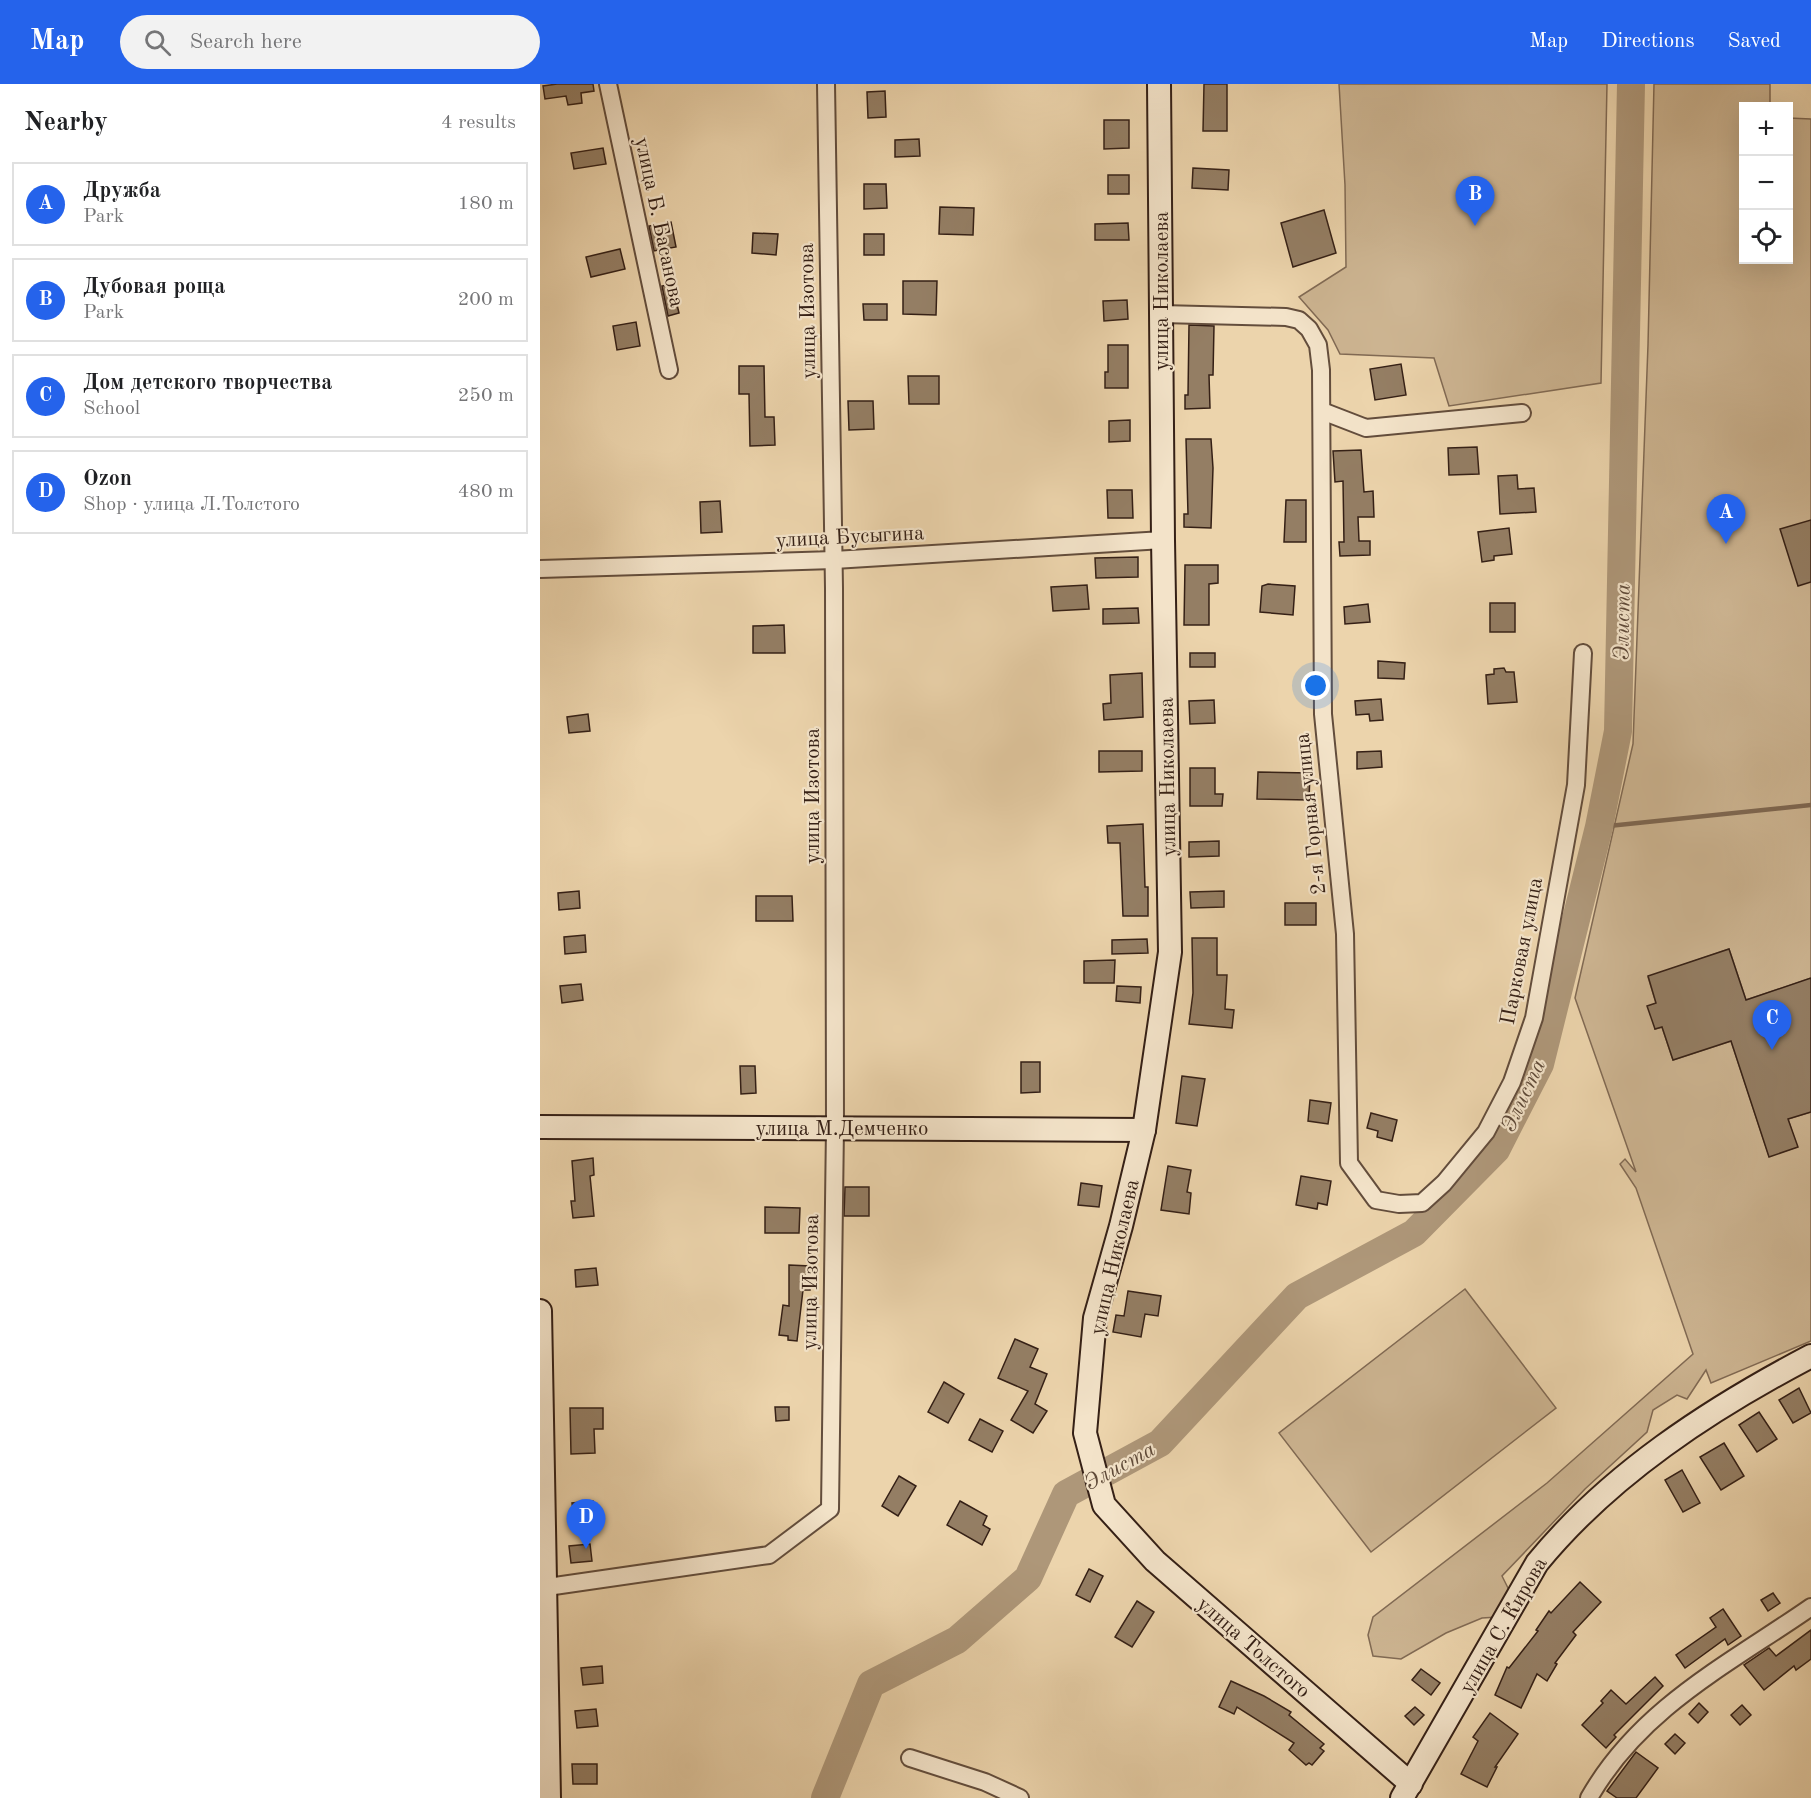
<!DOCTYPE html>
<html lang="en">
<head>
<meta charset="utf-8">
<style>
  :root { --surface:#fff; --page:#f2f2f2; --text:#202124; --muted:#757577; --line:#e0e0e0; --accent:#2563eb }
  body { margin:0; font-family:"Old Standard TT",serif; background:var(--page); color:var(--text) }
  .controls { position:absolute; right:18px; top:18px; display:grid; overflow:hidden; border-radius:0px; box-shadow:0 6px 24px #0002 }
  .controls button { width:54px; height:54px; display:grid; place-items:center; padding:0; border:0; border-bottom:2px solid var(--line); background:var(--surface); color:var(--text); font:30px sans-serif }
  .you { position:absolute; left:776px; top:602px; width:21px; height:21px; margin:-15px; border:4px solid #fff; border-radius:50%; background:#1a73e8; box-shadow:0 0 0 9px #1a73e833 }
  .badge { display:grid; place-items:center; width:39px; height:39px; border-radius:50%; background:var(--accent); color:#fff; font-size:20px; font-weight:700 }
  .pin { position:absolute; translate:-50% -50px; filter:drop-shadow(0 2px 3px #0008) }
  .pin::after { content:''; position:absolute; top:32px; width:21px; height:18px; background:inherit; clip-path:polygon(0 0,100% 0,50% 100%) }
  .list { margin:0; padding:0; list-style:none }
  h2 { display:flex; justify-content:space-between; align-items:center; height:78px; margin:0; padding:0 24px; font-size:26px }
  h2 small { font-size:20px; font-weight:400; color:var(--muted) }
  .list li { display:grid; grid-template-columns:39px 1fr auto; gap:18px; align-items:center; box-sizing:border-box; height:84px; margin:0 12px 12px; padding:0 12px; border:2px solid var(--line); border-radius:0px }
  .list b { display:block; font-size:22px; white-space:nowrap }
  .list p { margin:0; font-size:20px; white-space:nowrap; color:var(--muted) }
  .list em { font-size:20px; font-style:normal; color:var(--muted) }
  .icon { flex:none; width:33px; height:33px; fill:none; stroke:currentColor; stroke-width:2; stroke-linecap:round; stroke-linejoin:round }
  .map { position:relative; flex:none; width:1271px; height:1714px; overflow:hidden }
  header { display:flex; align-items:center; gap:36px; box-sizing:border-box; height:84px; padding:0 30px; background:var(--accent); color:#fff }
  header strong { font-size:28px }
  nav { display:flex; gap:33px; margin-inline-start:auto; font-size:21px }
  .search { width:420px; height:54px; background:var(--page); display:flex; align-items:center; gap:15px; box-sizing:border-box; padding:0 21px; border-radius:33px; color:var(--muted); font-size:22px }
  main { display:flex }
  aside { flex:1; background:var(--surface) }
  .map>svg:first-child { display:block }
  .green { fill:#cdb592; stroke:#816a54; stroke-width:1.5 }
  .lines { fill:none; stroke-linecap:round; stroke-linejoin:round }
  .stream { stroke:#7e6751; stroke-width:4.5 }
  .river { stroke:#ae9779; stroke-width:28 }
  .building { fill:#947e64; stroke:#352016; stroke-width:1.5 }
  .street-casing { stroke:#634d3c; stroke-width:20 }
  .secondary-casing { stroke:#352016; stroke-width:26 }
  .street { stroke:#f3e3c9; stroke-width:16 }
  .secondary { stroke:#f3e3c9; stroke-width:22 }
  .labels { text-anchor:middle; stroke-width:4.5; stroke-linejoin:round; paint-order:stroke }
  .street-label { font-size:21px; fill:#352016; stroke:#f3e3c9 }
  .water-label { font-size:22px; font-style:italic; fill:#5f4a39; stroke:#f3e3c9 }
</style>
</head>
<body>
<header>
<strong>Map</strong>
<div class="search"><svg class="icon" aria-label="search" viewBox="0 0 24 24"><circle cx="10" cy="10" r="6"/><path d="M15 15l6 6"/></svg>Search here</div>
<nav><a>Map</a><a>Directions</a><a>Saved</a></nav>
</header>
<main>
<aside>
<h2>Nearby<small>4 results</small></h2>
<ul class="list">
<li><span class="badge">A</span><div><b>Дружба</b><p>Park</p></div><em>180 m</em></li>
<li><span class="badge">B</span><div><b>Дубовая роща</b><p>Park</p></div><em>200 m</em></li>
<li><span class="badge">C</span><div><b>Дом детского творчества</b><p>School</p></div><em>250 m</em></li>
<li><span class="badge">D</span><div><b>Ozon</b><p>Shop · улица Л.Толстого</p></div><em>480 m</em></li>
</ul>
</aside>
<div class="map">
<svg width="1271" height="1714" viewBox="0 0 1271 1714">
  <rect width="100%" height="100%" fill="#ecd4ac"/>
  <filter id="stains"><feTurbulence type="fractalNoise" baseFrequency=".00333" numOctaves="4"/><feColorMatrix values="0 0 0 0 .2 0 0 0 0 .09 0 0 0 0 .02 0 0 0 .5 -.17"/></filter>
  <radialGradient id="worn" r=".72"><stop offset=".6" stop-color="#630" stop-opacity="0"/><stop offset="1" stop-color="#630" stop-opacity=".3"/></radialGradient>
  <g class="green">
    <polygon points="799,0 1067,0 1061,299 909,322 894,274 800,270 788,246 759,213 806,183 805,101"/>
    <polygon points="1114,0 1230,0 1230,22 1204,22 1204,176 1248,176 1249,34 1271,35 1271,894 1206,916 1189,865 1108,893 1116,919 1115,945 1122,943 1133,976 1191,957 1229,1072 1257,1063 1248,1035 1271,1028 1271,1257 1171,1299 1166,1286 1147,1315 1137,1311 1113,1326 1107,1348 1045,1405 962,1492 970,1508 958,1533 942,1534 906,1549 861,1575 833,1572 828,1551 833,1533 1007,1399 1153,1270 1096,1104 1080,1080 1085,1075 1096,1088 1035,914 1093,660 1108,261"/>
    <polygon points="925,1205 1016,1324 831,1468 739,1349"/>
  </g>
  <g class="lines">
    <polyline class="stream" points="1059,743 1271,721"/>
    <polyline class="river" points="285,1714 331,1600 417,1556 488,1494 526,1410 620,1359 757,1212 874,1149 956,1066 1000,980 1059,743 1078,647 1091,0"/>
  </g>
  <g class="building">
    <polygon points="17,0 53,0 54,7 41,9 42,19 28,21 26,12 5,15 3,2"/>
    <polygon points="664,0 687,0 687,47 663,47"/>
    <polygon points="345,7 346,33 328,34 327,8"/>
    <polygon points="564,36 589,36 589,64 564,65"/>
    <polygon points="379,55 380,72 355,73 355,56"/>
    <polygon points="63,64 66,80 34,85 31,69"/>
    <polygon points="653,84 689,86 688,106 652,104"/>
    <rect x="568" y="91" width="21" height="19"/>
    <polygon points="324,100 346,100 347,124 324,125"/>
    <polygon points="400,123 434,124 433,151 399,150"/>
    <polygon points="784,126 796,169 753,183 741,139"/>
    <polygon points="131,138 136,163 114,167 109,142"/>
    <polygon points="588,139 589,156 555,156 555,140"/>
    <polygon points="213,149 238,150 236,171 212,169"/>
    <rect x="324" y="150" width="20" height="21"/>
    <polygon points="80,165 85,185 51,193 46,173"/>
    <polygon points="363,197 397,197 396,231 363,230"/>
    <polygon points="132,200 139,229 128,232 122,202"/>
    <polygon points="587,216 588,235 564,237 563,217"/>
    <polygon points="323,220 347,220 347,236 324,236"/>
    <polygon points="96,238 100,262 77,266 73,242"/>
    <polygon points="649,241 674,242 673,291 669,291 670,324 645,325 645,311 648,311"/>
    <polygon points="568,261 588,261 588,304 565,304 565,288 568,288"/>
    <polygon points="861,280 866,311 835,316 830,285"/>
    <polygon points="199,282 224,282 225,333 234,333 235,361 210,362 209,310 199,310"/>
    <polygon points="368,292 399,292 399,320 369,320"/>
    <polygon points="308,317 333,317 334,345 309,346"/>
    <polygon points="590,336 590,357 569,358 569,337"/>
    <polygon points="646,355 671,355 673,384 671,444 644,443 644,430 648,430"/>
    <polygon points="937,363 939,390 909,391 908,364"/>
    <polygon points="821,366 824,408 833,407 834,433 818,433 819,457 830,457 830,471 800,472 799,458 804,458 803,397 795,398 793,367"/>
    <polygon points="977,391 978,405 994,404 996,428 960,430 958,392"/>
    <polygon points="567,406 592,406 593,434 568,434"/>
    <polygon points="746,416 766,416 766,458 744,458"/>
    <polygon points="180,417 182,448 161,449 160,418"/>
    <polygon points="1271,436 1271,498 1258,502 1240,445"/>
    <polygon points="969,444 972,470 954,472 954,476 942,478 938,448"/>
    <polygon points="598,473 598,493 556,494 555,474"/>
    <polygon points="645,481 678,481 678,499 669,500 669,541 644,541"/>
    <polygon points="728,500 755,502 753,531 720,528 722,502"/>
    <polygon points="547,501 549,525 513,527 511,503"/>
    <rect x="950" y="519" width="25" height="29"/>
    <polygon points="828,520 830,538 805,540 804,523"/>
    <polygon points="598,524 599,539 563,540 563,525"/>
    <polygon points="244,541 245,569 213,569 213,542"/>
    <rect x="650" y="569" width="25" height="14"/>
    <polygon points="838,577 865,579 864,595 838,594"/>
    <polygon points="964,584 966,588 974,588 977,618 948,620 946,591 954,590 954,585"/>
    <polygon points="602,589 603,633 564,636 563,620 571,619 570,591"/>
    <polygon points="841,615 843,636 830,637 829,630 816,631 815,617"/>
    <polygon points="674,616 675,639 650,640 649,617"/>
    <polygon points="48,630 50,647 29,649 27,633"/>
    <polygon points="559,667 602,667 602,687 559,688"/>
    <polygon points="841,667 842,683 817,685 817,668"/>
    <polygon points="650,684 675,684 675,710 683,710 682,722 650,722"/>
    <polygon points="718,688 770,689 769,716 717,715"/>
    <polygon points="603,740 605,803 608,803 608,832 583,832 580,759 568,759 567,742"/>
    <polygon points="679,757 679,772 649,773 649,758"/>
    <polygon points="39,807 40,824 19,826 18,809"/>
    <polygon points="684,807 684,823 651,824 650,808"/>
    <polygon points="216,812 252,812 253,837 216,837"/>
    <rect x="745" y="819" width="31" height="22"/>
    <polygon points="45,851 46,868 25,870 24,853"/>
    <polygon points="652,854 677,854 677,891 687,891 685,925 694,926 692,944 649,940 653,909"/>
    <polygon points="607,855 608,869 572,870 572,856"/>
    <polygon points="1189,865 1206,916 1271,894 1271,1028 1248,1035 1258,1063 1229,1073 1191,957 1133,976 1122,943 1115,945 1107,922 1116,919 1108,892"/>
    <polygon points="575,876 574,899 544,899 544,877"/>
    <polygon points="41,900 43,916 22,919 20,902"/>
    <polygon points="577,902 601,903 600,919 576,917"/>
    <polygon points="481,978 500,978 500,1008 481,1009"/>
    <polygon points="200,982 215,982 216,1009 201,1010"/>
    <polygon points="642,992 665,995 657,1042 636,1039"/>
    <polygon points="770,1016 791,1019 788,1040 768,1037"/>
    <polygon points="831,1029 857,1036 852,1057 837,1053 838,1047 827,1044"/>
    <polygon points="53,1074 54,1091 50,1092 54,1132 33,1134 31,1117 35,1117 32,1077"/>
    <polygon points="628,1082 651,1086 647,1108 651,1109 649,1130 621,1126"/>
    <polygon points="761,1092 791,1097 787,1121 778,1119 777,1125 756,1121"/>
    <polygon points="541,1099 562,1102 559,1123 538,1121"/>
    <polygon points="305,1103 329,1103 329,1132 304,1132"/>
    <polygon points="225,1123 260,1124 259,1149 225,1149"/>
    <polygon points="249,1181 270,1182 270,1206 263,1206 257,1257 248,1256 248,1252 239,1251 243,1221 249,1222"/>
    <polygon points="56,1184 58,1201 36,1203 35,1186"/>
    <polygon points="588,1207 621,1212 618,1232 605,1230 601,1253 573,1248 576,1231 584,1232"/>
    <polygon points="475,1255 498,1265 490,1283 507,1290 495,1320 507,1327 493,1349 471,1336 488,1307 458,1294"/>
    <polygon points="404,1298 424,1310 408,1339 388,1328"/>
    <polygon points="1259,1304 1271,1329 1253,1339 1239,1316"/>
    <polygon points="235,1323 249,1323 249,1336 236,1337"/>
    <polygon points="30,1324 63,1324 63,1345 54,1345 55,1369 31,1370"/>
    <polygon points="1219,1328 1237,1355 1217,1368 1199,1341"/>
    <polygon points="440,1335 463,1347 452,1368 429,1356"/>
    <polygon points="1184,1359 1204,1392 1181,1406 1160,1373"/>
    <polygon points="1142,1386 1160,1419 1143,1428 1125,1396"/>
    <polygon points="359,1392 376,1402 358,1432 342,1422"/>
    <polygon points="53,1417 55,1434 34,1436 32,1419"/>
    <polygon points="420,1417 447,1432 443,1441 450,1445 442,1461 407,1441"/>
    <polygon points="50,1460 52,1477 31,1479 29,1462"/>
    <polygon points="549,1485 563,1492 550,1518 536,1511"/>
    <polygon points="1040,1498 1061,1518 1033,1548 1036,1551 1015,1579 1017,1580 1007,1597 997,1590 981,1624 955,1611 967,1583 969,1584 998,1547 996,1546 1009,1527 1011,1529"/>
    <polygon points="1233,1509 1240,1519 1228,1527 1221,1516"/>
    <polygon points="597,1517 614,1528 592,1563 575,1553"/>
    <polygon points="1183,1525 1201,1552 1188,1561 1185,1555 1145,1584 1136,1571 1176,1543 1170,1534"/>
    <polygon points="1271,1546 1271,1575 1256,1586 1254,1582 1224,1606 1204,1581 1229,1564 1236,1572"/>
    <polygon points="62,1582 63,1599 43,1601 41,1584"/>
    <polygon points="881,1585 900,1599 891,1611 872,1596"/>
    <polygon points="1115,1593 1123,1602 1074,1651 1076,1653 1066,1664 1042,1641 1063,1619 1061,1617 1071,1606 1086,1620"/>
    <polygon points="691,1597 724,1612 751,1628 749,1631 784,1660 780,1664 784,1667 772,1681 769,1679 766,1681 749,1666 754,1659 697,1623 694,1630 679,1623"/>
    <polygon points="1159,1619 1168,1628 1158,1639 1149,1630"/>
    <polygon points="1202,1621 1211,1631 1200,1641 1191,1631"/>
    <polygon points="875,1623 884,1631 874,1641 865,1632"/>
    <polygon points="56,1625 58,1642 37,1644 35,1627"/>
    <polygon points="950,1629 978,1650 955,1683 957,1683 947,1703 921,1690 938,1657 933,1653"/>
    <polygon points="1135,1650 1145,1659 1135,1670 1125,1660"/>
    <polygon points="1096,1668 1118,1684 1096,1714 1077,1714 1067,1707"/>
    <polygon points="32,1680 57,1680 57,1700 33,1700"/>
  </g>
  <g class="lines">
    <defs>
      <g id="street">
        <polyline points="68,0 129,286"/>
        <polyline points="621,230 746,233 759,236 769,245 778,261 781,286 783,630 805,850 809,1079 836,1116 859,1120 882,1119 904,1099 946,1048 972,998 994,934 1036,701 1043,569"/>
        <polyline points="782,327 826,344 982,329"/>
        <polyline points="0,485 294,476 623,456"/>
        <polyline points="0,1504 229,1471 290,1425 295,1043 294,504 286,0"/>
        <polyline points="370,1674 445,1698 480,1714"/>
        <path d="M1049,1714C1100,1624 1189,1580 1271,1523"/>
      </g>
      <g id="secondary">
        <polyline points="619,0 623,456 630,868 604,1046 581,1142 555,1234 545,1349 564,1421 615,1477 871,1700"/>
        <polyline points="0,1043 604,1046"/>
        <polyline points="0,1227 9,1714"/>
        <path d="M862,1714L997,1479C1070,1390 1170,1325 1271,1272"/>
      </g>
    </defs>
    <use href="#street" class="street-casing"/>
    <use href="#secondary" class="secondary-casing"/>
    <use href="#street" class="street"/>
    <use href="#secondary" class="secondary"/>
  </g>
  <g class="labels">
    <g class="street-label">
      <text transform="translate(120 138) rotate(78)" y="7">улица Б. Басанова</text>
      <text transform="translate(621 207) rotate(-90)" y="7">улица Николаева</text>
      <text transform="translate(267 227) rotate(-91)" y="7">улица Изотова</text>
      <text transform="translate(310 452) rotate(-3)" y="7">улица Бусыгина</text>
      <text transform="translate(627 693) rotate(-91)" y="7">улица Николаева</text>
      <text transform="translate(272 712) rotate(-90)" y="7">улица Изотова</text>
      <text transform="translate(770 730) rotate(-96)" y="7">2-я Горная улица</text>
      <text transform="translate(981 867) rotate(-79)" y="7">Парковая улица</text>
      <text x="302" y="1051">улица М.Демченко</text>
      <text transform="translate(574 1173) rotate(-77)" y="7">улица Николаева</text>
      <text transform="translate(270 1198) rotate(-89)" y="7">улица Изотова</text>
      <text transform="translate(963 1541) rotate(-60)" y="7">улица С. Кирова</text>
      <text transform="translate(714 1563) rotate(41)" y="7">улица Толстого</text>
    </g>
    <g class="water-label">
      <text transform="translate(1081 538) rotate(-89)" y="8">Элиста</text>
      <text transform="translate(982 1011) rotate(-65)" y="8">Элиста</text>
      <text transform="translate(579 1381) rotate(-29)" y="8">Элиста</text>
    </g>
  </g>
  <rect width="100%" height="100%" filter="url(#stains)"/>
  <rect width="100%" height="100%" fill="url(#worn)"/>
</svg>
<div class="controls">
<button>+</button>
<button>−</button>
<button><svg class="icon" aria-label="locate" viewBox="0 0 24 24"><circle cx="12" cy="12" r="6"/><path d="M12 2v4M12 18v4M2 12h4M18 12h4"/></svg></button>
</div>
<div class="you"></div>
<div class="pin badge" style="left:1186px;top:460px">A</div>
<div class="pin badge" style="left:935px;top:142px">B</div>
<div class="pin badge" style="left:1232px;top:966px">C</div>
<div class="pin badge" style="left:46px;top:1465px">D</div>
</div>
</main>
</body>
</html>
